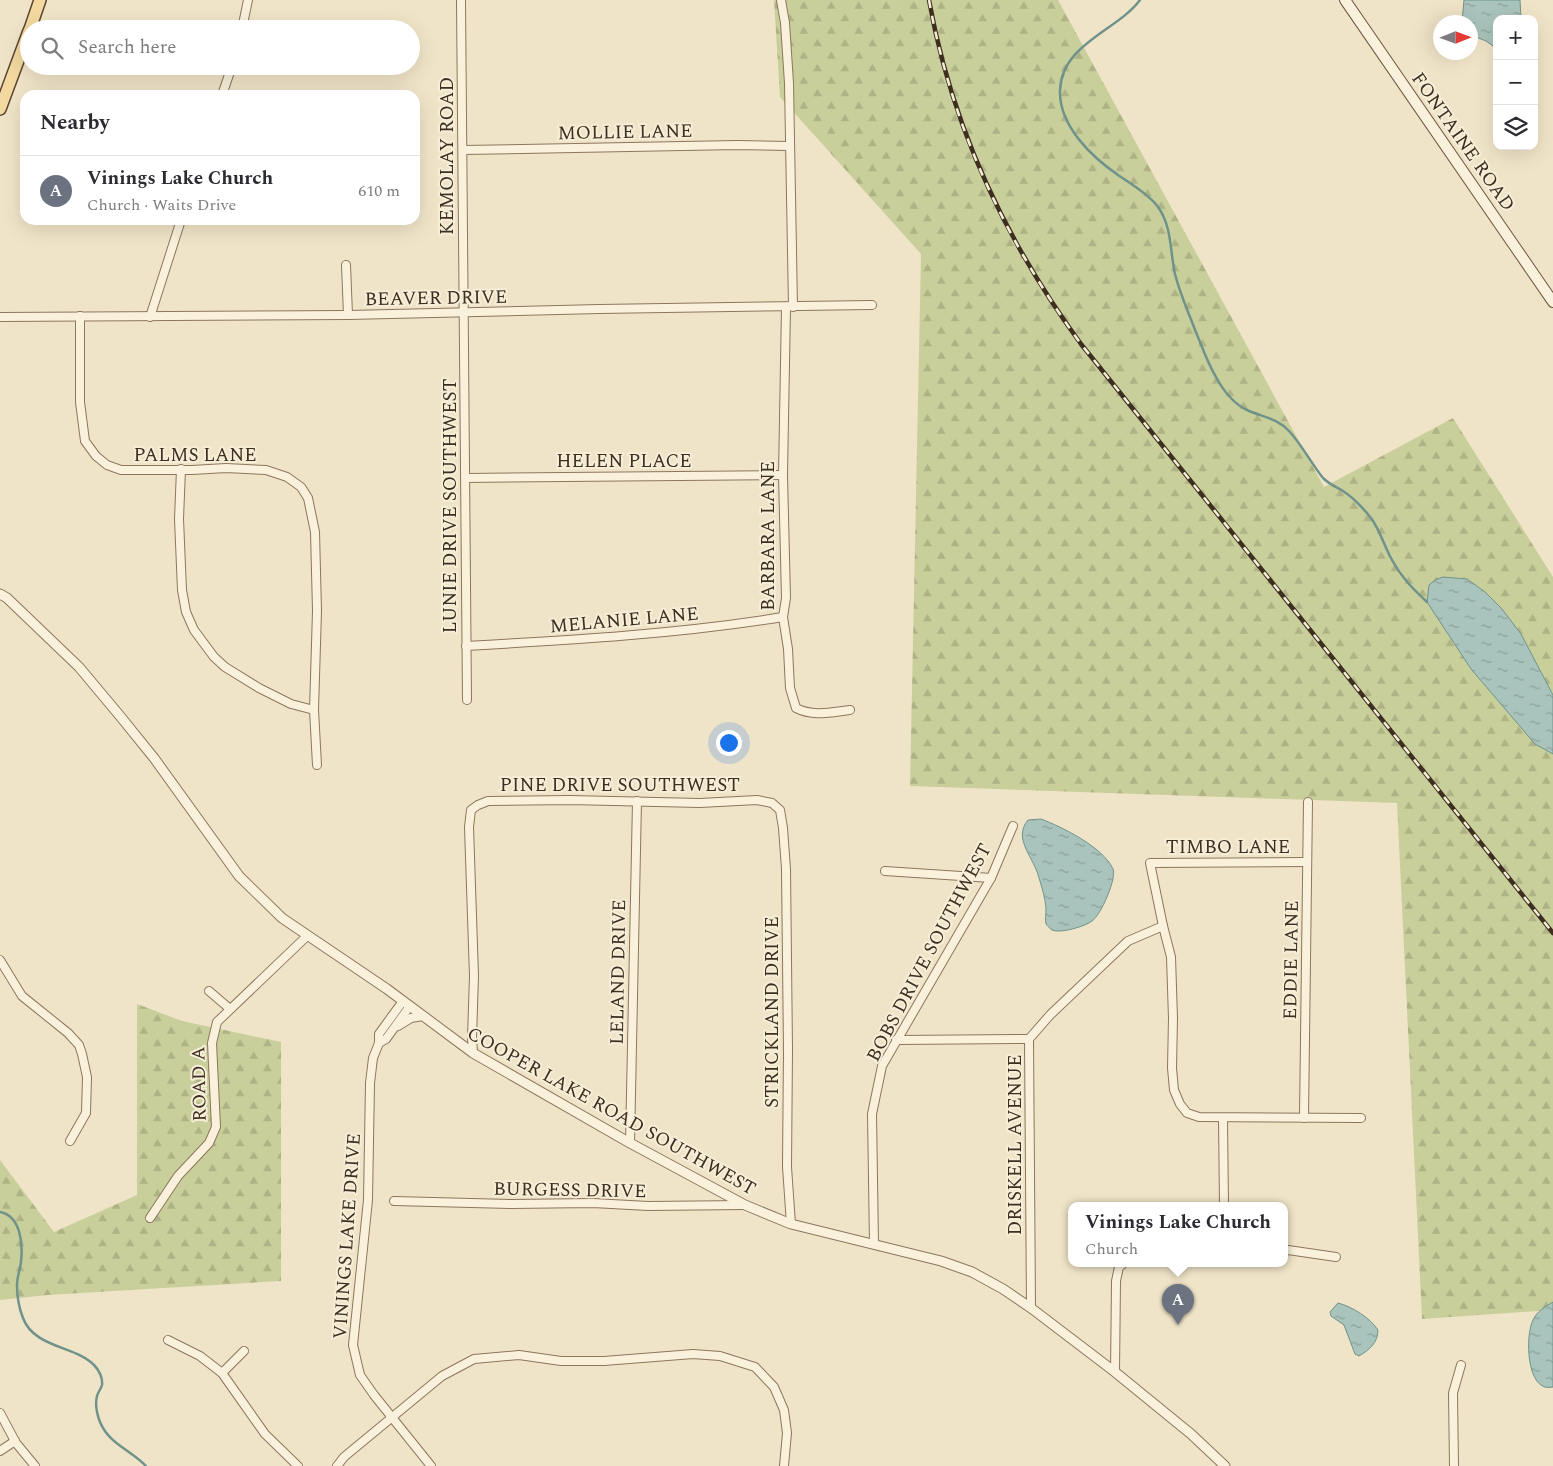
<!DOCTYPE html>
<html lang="en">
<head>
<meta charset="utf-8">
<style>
  :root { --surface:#fff; --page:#f2f2f3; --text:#2b2b33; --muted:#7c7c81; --line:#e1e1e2; --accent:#9e2a2b }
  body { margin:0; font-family:Spectral,serif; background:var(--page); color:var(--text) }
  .controls { position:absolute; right:15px; top:15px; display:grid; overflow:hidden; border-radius:10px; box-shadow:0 5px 20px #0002 }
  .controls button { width:45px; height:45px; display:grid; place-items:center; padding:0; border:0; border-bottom:1px solid var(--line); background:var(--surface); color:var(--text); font:25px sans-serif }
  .compass { position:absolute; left:1433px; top:15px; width:45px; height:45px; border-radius:50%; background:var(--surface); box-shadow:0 5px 20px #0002; rotate:89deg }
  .you { position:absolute; left:728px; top:742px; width:18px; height:18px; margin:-12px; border:4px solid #fff; border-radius:50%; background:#1a73e8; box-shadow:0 0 0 8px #1a73e833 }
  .badge { display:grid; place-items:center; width:32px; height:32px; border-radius:50%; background:var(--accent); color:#fff; font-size:16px; font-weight:700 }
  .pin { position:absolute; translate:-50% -41px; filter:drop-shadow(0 1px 2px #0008) }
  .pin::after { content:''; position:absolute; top:26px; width:18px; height:15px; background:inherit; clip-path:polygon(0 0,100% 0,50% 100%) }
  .popup { position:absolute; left:1068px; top:1202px; width:220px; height:65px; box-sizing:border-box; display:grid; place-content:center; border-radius:10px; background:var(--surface); filter:drop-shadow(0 1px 4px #0005); font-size:16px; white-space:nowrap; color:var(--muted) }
  .popup b { font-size:19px; color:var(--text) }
  .popup::after { content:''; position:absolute; left:50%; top:100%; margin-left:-10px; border:10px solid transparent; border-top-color:var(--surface) }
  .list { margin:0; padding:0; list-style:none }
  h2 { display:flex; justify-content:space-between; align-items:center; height:65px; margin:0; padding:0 20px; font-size:21px }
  h2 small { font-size:16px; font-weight:400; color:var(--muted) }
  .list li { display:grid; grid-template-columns:32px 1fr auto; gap:15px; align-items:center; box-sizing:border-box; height:70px; padding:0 20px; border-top:1px solid var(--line) }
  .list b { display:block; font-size:19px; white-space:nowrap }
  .list p { margin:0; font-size:16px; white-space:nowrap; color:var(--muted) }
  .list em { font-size:16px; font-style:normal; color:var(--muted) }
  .icon { flex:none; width:28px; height:28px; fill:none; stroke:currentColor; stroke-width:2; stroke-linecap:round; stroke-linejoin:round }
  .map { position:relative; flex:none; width:1553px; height:1466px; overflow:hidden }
  .search { position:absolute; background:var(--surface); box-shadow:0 5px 20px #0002; left:20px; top:20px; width:400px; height:55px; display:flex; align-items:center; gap:12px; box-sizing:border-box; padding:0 18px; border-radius:28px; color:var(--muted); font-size:19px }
  .panel { position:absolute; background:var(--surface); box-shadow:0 5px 20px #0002; left:20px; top:90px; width:400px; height:135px; border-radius:15px }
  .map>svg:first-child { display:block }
  .forest { fill:url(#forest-firs) }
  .water { fill:url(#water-ripples); stroke:#6f938a }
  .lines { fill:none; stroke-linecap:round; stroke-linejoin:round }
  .stream { stroke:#6f938a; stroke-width:2.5 }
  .minor-casing { stroke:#8d765c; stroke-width:10 }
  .tertiary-casing { stroke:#8d765c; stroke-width:11 }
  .secondary-casing { stroke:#6f573f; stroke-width:12 }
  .primary-casing { stroke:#5b4430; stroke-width:14 }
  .minor { stroke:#faf1dc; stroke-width:8 }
  .tertiary { stroke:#faf1dc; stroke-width:9 }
  .secondary { stroke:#faf1dc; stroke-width:10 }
  .primary { stroke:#f3d9a0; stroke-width:11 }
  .rail-casing { stroke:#3d2e20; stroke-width:4.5 }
  .rail { stroke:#f7eed8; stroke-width:2.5; stroke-dasharray:8; stroke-linecap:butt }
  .labels { text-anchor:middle; stroke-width:4; stroke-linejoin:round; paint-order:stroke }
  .street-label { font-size:19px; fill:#3d2e20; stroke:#f7eed8 }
</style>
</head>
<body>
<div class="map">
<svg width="1553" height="1466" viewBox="0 0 1553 1466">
  <defs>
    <pattern id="forest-firs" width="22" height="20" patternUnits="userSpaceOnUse" patternTransform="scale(1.25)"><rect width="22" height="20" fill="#c9cf9b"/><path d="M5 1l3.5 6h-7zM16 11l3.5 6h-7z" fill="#aeb285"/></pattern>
    <pattern id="water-ripples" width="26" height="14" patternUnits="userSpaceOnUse" patternTransform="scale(1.25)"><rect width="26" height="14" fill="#a9c4bc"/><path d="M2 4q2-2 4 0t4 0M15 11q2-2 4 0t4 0" fill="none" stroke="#8ba098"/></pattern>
  </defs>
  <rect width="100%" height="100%" fill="#f0e4c8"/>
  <g class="forest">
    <polygon points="774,0 1058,0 1324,487 1453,418 1553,577 1553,1310 1422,1319 1397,803 910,786 921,254 780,97"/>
    <polygon points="137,1004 182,1021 281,1042 281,1281 48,1295 0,1300 0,1160 54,1232 137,1195"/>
  </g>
  <g class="water">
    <polygon points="1464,0 1520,0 1521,19 1497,19 1496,48 1486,41 1471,35 1470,22 1462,22"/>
    <polygon points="1443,577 1467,579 1485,592 1502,609 1521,634 1553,695 1553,754 1535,744 1471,669 1429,605 1427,602 1429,585 1435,580"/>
    <path d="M1041,819C1062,827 1103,847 1113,869C1117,878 1101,915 1092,921C1086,926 1060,934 1052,930C1049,928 1048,926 1046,924C1045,919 1046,914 1046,908C1045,898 1042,887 1039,878C1035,859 1012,839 1028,820Z"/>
    <path d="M1553,1302V1387C1526,1394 1525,1335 1533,1320C1537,1311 1545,1307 1553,1302Z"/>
    <path d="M1338,1303C1353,1307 1370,1318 1378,1330C1378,1343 1369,1350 1359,1356L1355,1354L1344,1325L1331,1316L1330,1312Z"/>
  </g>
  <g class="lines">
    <g class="stream">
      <path d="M1140,0C1117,31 1061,44 1060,91C1059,126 1092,157 1118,175C1130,183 1150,195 1158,207C1172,226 1170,252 1175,274C1180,294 1188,311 1195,330C1202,346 1207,362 1216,377C1223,390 1232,403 1247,410C1262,417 1277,418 1289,431C1302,445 1311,463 1323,478C1329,484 1336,487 1343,491C1354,498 1363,508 1371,518C1381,532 1384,546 1392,560C1401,577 1413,589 1427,602"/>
      <path d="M0,1212C21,1216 23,1244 21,1262C20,1270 17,1277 17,1285C17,1295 19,1308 23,1318C34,1348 76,1346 94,1365C99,1370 103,1378 102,1385C101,1389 98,1392 97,1396C95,1404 97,1414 100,1422C109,1444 131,1450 146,1466"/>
    </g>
    <defs>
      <g id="minor">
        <polyline points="461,0 467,700"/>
        <polyline points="781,0 785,23 789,83 793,307"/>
        <polyline points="242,29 248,0"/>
        <polyline points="222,95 232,66"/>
        <polyline points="463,150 737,145 789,146"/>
        <polyline points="346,265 348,315"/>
        <path d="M786,307L783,475L786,598L783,617L788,649L790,688L796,708C813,717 832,712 850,710"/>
        <polyline points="80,316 80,402 85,441 96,456 107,465 121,470 192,470 226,468 266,470 287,477 301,487 308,498 315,532 317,611 314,710 317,765"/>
        <polyline points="0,317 348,315 599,309 872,305"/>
        <polyline points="150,317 181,220"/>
        <polyline points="181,469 179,519 182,590 186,612 194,630 214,657 225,667 259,688 291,704 314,710"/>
        <polyline points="465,478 783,475"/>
        <path d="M466,646C572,640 678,634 783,617"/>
        <polyline points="1307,862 1150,863 1163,926 1171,957 1173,1018 1172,1068 1174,1090 1180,1104 1187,1113 1199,1117 1361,1118"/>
        <polyline points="885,871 991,878"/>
        <polyline points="0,960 22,996 68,1033 79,1045 82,1054 87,1077 86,1113 70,1141"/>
        <polyline points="209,991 230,1009"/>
        <polyline points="403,1001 379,1034 379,1043 373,1058 370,1083 368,1200 353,1345 360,1375 374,1395 431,1466"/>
        <polyline points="398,1026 411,1018 423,1016"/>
        <polyline points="896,1040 1029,1039"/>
        <polyline points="379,1043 386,1039 410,1006"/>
        <polyline points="473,1053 472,1038 474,976 469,827 471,810 478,805 488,801 570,800 700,803 757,800 772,803 780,810 783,828 786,869 788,1050 787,1167 791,1224"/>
        <polyline points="1223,1118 1224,1206"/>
        <polyline points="1304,1118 1308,802"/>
        <polyline points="630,1143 637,801"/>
        <polyline points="394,1201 511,1204 593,1203 648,1206 745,1205"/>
        <polyline points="150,1218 178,1176 209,1143 216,1127 212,1043 217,1022 307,936"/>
        <polyline points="874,1244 872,1114 882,1066 991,878 1013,826"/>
        <polyline points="1284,1252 1288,1250 1336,1257"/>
        <polyline points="1031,1308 1029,1039 1050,1015 1128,941 1163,926"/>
        <polyline points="168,1340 200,1356 222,1373 265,1434 298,1466"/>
        <polyline points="1115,1372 1116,1281 1119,1267 1123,1264"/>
        <polyline points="222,1373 244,1351"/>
        <polyline points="0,1413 16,1443 35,1466"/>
        <polyline points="0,1451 15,1441"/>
        <polyline points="337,1466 344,1457 442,1376 474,1359 519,1355 561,1361 604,1361 693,1354 720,1356 755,1367 774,1387 784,1410 787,1433 784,1466"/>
        <polyline points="1454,1466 1453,1393 1461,1365"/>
      </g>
      <polyline id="tertiary" points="0,594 7,598 79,667 120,716 154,758 239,876 282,918 387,989 473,1053 630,1143 745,1205 791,1224 941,1261 972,1272 1003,1289 1031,1308 1115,1372 1191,1434 1225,1466"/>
      <polyline id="secondary" points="1345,0 1553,302"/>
      <g id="primary">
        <polyline points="30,29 40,0"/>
        <polyline points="0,109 29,31"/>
      </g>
    </defs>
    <use href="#minor" class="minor-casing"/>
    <use href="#tertiary" class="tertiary-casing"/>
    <use href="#secondary" class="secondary-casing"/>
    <use href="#primary" class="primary-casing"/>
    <use href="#minor" class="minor"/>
    <use href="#tertiary" class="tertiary"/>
    <use href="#secondary" class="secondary"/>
    <use href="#primary" class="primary"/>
    <defs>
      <path id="rail" d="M929,0C952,128 1005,240 1081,344L1553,933"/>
    </defs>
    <use href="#rail" class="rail-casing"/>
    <use href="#rail" class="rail"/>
  </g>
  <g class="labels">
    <g class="street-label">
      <text transform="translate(625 131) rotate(-1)" y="7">MOLLIE LANE</text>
      <text transform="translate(1464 141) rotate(55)" y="7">FONTAINE ROAD</text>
      <text transform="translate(446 156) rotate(-90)" y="7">KEMOLAY ROAD</text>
      <text transform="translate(436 297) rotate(-1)" y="7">BEAVER DRIVE</text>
      <text x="195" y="461">PALMS LANE</text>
      <text x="624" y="467">HELEN PLACE</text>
      <text transform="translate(449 506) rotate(-90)" y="7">LUNIE DRIVE SOUTHWEST</text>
      <text transform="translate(767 536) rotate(-90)" y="7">BARBARA LANE</text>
      <text transform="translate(624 619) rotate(-5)" y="7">MELANIE LANE</text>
      <text x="620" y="791">PINE DRIVE SOUTHWEST</text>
      <text x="1228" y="853">TIMBO LANE</text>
      <text transform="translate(928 952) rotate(-62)" y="7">BOBS DRIVE SOUTHWEST</text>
      <text transform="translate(1290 960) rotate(-89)" y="7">EDDIE LANE</text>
      <text transform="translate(617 972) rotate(-89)" y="7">LELAND DRIVE</text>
      <text transform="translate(771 1012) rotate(-90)" y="7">STRICKLAND DRIVE</text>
      <text transform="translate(198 1084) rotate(-91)" y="7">ROAD A</text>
      <text transform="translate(612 1110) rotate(29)" y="7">COOPER LAKE ROAD SOUTHWEST</text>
      <text transform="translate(1014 1145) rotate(-90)" y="7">DRISKELL AVENUE</text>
      <text transform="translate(570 1189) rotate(1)" y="7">BURGESS DRIVE</text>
      <text transform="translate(346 1236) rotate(-86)" y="7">VININGS LAKE DRIVE</text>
    </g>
  </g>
</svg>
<div class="controls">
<button>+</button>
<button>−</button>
<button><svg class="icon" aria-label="layers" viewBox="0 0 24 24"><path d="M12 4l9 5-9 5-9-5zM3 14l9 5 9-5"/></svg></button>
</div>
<svg class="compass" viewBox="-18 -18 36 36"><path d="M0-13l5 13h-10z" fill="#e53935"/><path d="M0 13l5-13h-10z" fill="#7c7c81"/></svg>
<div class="you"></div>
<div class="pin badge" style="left:1178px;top:1325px;background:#6b7280">A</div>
<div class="popup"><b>Vinings Lake Church</b>Church</div>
<div class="search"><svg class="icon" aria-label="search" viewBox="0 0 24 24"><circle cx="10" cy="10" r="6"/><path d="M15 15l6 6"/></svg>Search here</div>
<section class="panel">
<h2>Nearby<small></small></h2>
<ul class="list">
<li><span class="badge" style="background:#6b7280">A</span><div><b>Vinings Lake Church</b><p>Church · Waits Drive</p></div><em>610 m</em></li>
</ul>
</section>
</div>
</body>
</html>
